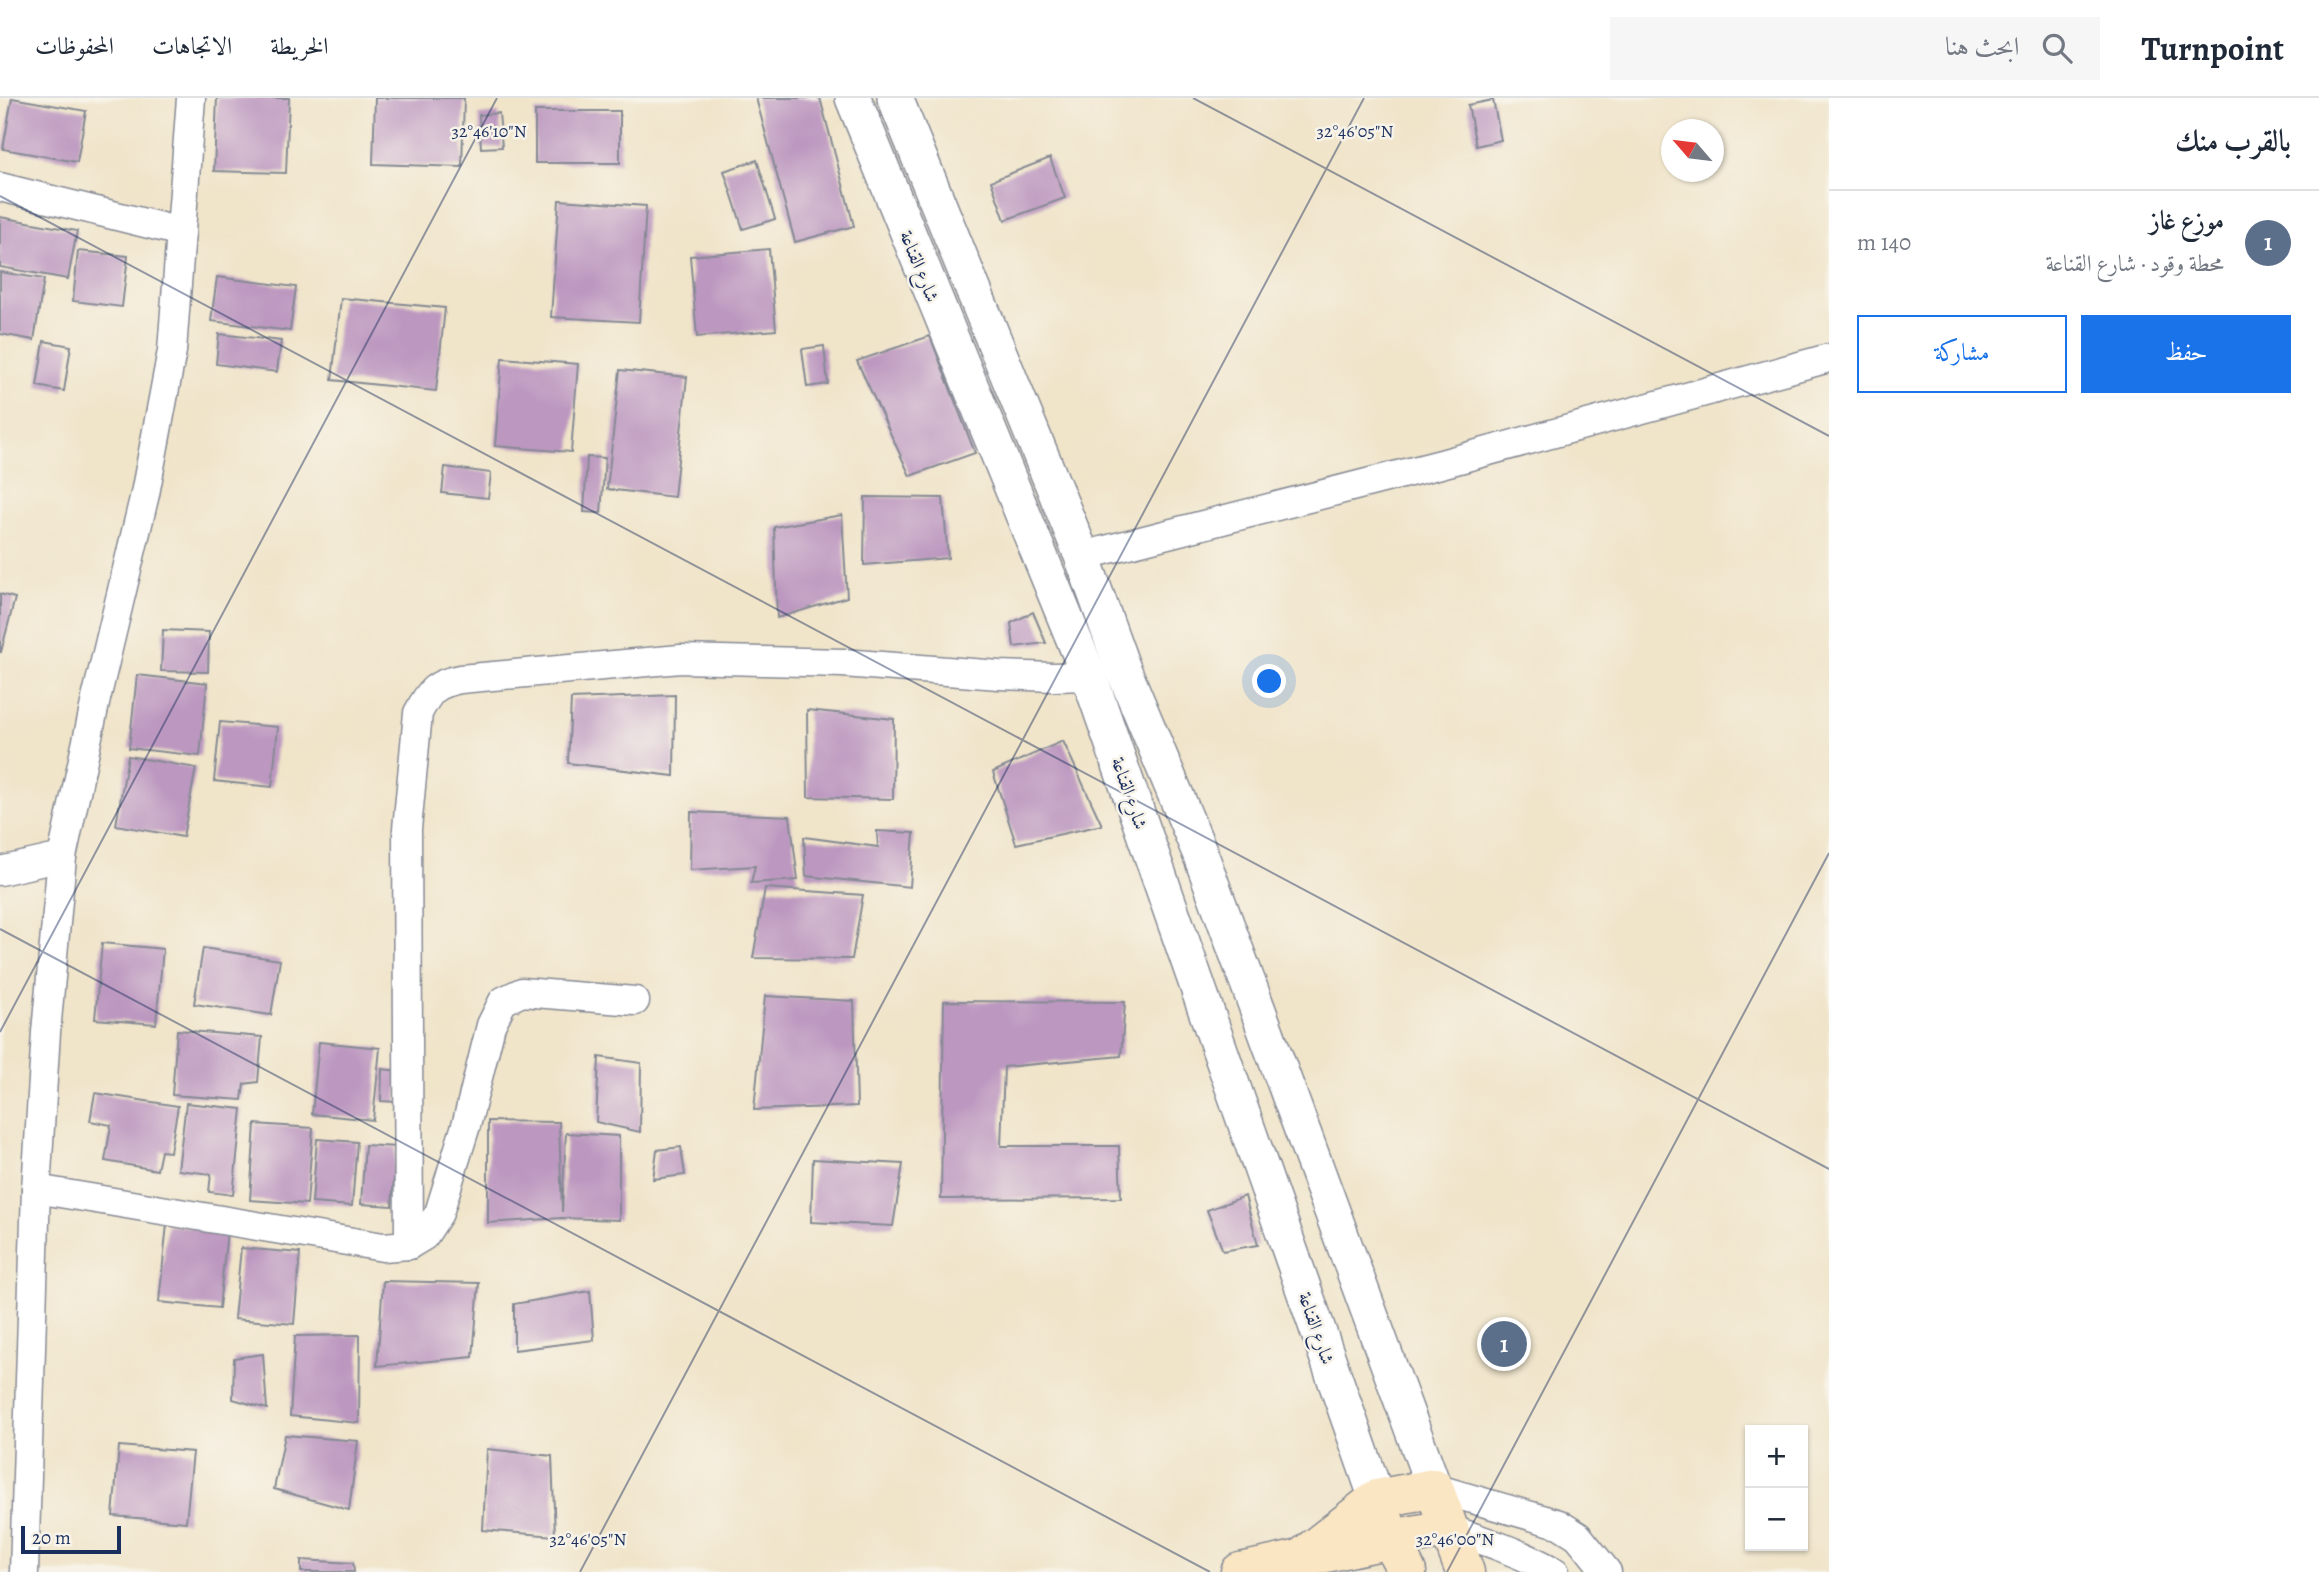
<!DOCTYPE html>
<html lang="ar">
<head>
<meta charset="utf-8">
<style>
  :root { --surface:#fff; --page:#f6f6f7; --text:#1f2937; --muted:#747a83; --line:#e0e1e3; --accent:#1a73e8 }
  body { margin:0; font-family:Alegreya,Amiri,serif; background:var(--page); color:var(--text); direction:rtl }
  .controls { position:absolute; right:21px; bottom:21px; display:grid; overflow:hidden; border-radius:0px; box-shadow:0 2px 5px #0004 }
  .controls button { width:63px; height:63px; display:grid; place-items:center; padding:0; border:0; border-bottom:2px solid var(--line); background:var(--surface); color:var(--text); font:35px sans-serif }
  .compass { position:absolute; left:1661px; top:21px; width:63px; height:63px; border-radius:50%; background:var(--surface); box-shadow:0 2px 5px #0004; rotate:298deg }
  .scale { position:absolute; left:21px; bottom:18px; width:100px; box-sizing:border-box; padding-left:7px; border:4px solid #1b2f5e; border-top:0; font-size:19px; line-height:24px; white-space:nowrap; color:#1b2f5e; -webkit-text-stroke:5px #f7f3e8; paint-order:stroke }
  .you { position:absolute; left:1270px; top:584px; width:24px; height:24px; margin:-18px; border:5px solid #fff; border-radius:50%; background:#1a73e8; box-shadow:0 0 0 10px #1a73e833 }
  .badge { display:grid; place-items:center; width:46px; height:46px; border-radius:50%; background:var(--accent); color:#fff; font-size:23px; font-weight:700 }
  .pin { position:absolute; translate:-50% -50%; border:4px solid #fff; box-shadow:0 2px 7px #0006 }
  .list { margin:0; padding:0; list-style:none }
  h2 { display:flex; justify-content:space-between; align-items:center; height:91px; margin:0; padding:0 28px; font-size:30px }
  h2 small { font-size:23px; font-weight:400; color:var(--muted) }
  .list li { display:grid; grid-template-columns:46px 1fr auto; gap:21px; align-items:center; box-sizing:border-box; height:105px; padding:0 28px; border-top:2px solid var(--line) }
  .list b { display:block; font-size:26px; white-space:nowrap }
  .list p { margin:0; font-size:23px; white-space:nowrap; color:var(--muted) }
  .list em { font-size:23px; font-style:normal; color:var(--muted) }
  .actions { display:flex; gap:14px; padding:21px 28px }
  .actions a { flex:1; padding:16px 0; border:2px solid var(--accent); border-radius:0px; text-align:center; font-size:24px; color:var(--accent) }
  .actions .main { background:var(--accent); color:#fff }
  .icon { flex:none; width:38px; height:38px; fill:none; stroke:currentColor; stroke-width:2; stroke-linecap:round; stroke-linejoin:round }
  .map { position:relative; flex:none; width:1829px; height:1474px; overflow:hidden; direction:ltr }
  header { display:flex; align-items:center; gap:42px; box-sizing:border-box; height:98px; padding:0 35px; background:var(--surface); border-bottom:2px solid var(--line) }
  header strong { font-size:33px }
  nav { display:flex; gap:38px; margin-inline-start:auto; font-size:24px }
  .search { width:490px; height:63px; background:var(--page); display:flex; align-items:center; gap:18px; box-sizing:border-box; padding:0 24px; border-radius:0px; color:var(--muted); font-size:26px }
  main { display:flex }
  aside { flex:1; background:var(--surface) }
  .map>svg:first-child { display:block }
  .building { fill:#bc97c0 }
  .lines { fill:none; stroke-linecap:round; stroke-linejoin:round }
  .minor-casing { stroke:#868a94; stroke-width:31 }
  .tertiary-casing { stroke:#868a94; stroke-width:38 }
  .secondary-casing { stroke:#868a94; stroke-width:41 }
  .minor { stroke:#fff; stroke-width:28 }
  .tertiary { stroke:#fff; stroke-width:35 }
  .secondary { stroke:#fbe6c3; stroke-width:38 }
  .ticks { fill:none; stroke:#1b2f5e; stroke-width:2; stroke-opacity:0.45 }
  .labels { text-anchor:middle; stroke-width:5; stroke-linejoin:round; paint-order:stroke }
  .street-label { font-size:19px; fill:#1b2f5e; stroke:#f7f3e8 }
  .ticks-label { font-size:18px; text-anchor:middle; fill:#1b2f5e; stroke:#f7f3e8; stroke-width:5; stroke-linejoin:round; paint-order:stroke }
</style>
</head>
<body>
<header>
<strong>Turnpoint</strong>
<div class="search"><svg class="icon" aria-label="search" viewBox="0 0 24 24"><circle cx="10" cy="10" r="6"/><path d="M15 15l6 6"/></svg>ابحث هنا</div>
<nav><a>الخريطة</a><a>الاتجاهات</a><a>المحفوظات</a></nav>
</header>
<main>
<aside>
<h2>بالقرب منك<small></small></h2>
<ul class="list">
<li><span class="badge" style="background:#5c6f8a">1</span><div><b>موزع غاز</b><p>محطة وقود · شارع القناعة</p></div><em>140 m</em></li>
</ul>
<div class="actions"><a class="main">حفظ</a><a>مشاركة</a></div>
</aside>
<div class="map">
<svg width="1829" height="1474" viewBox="0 0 1829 1474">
  <rect width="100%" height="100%" fill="#f7f3e8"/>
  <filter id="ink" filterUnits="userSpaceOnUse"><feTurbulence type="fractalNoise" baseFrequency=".0143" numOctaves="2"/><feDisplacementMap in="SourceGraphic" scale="14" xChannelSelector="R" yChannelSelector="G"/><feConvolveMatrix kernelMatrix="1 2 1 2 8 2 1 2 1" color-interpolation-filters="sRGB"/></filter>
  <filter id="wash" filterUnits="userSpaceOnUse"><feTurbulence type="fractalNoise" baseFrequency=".00686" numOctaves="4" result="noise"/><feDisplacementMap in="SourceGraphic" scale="28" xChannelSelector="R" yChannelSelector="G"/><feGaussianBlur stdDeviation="1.57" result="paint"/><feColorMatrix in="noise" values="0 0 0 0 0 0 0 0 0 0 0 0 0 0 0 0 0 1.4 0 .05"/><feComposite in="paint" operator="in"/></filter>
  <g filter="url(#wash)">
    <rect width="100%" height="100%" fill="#f0e4c9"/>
    <g id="blocks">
      <g class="building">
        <polygon points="12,0 86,13 77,64 3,51"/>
        <polygon points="217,0 289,0 286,75 214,73"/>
        <polygon points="375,0 464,0 462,69 373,66"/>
        <polygon points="756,0 820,0 854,128 795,144"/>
        <polygon points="1493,2 1501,42 1476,48 1468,7"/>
        <rect x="535" y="13" width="85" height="52"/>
        <polygon points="499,15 502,49 481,50 479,17"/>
        <polygon points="1050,60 1065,100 1005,122 991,83"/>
        <polygon points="757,62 775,121 743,131 724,73"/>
        <polygon points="559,102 646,108 639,224 551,219"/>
        <polygon points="0,119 77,133 68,181 0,169"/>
        <polygon points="769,151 776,232 697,239 690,158"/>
        <polygon points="78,153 128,158 122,209 73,203"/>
        <polygon points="0,174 44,181 34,242 0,236"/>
        <polygon points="217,179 296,189 290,233 211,223"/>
        <polygon points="341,200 445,210 436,293 332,282"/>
        <polygon points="219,236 281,243 277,274 216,266"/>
        <polygon points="930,238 975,355 910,378 857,263"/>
        <polygon points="44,243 71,248 64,293 37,288"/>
        <polygon points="824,248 828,286 807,289 802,251"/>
        <polygon points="502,260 578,266 571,354 495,348"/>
        <polygon points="620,272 687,279 674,399 607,391"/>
        <polygon points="587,359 605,360 601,415 584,414"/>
        <polygon points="445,369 491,375 488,400 442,395"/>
        <polygon points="865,399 943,400 948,460 864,467"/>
        <polygon points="842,417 847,499 777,520 774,429"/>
        <polygon points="0,496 15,500 1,554 0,554"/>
        <polygon points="1033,514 1046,545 1014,549 1011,525"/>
        <polygon points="163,532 209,534 208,574 161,573"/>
        <polygon points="137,577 207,585 200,658 129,650"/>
        <polygon points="675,597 674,678 568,665 571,601"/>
        <polygon points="807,612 894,621 893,701 808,699"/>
        <polygon points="220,624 278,629 272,689 214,683"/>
        <polygon points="1063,643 1102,727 1016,746 993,674"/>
        <polygon points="128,658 196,670 183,739 116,727"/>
        <polygon points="691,714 790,718 798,782 751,785 755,768 690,772"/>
        <polygon points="877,733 914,735 910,789 806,778 804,739 878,749"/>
        <polygon points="765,790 863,797 852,861 753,860"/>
        <polygon points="102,845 163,851 156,926 95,921"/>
        <polygon points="203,850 280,862 271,917 194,906"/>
        <polygon points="765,898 854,903 857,1008 754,1012"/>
        <polygon points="944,903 1125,904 1121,958 1004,969 1001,1048 1119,1048 1121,1100 941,1101"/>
        <polygon points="177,932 262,939 258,984 244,986 242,1002 172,997"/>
        <polygon points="319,944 380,950 373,1022 312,1016"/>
        <polygon points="599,959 641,965 640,1034 596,1024"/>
        <polygon points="382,971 399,973 397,1004 381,1003"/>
        <polygon points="95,995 178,1008 170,1054 161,1053 157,1072 105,1063 111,1027 90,1023"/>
        <polygon points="186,1005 242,1011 233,1097 209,1094 211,1076 178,1072"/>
        <polygon points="488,1023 559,1024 562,1114 566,1035 619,1038 619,1122 562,1120 488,1125"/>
        <polygon points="255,1026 313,1030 307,1106 250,1102"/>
        <polygon points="317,1041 357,1044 352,1108 312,1105"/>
        <polygon points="365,1047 396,1049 392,1108 361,1106"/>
        <polygon points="681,1049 685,1077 653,1081 657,1052"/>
        <polygon points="813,1061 903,1066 893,1128 811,1124"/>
        <polygon points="1245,1098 1258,1147 1223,1153 1207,1112"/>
        <polygon points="167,1126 227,1133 219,1210 159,1204"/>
        <polygon points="241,1150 300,1155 294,1226 234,1221"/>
        <polygon points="383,1183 479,1185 473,1259 377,1268"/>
        <polygon points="590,1193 594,1242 514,1252 514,1206"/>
        <polygon points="360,1237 359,1325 290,1318 295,1238"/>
        <polygon points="263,1256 267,1311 233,1301 234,1260"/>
        <polygon points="285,1337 358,1343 349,1412 274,1391"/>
        <polygon points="119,1348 193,1354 186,1424 113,1418"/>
        <polygon points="487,1351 552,1358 555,1438 483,1432"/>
        <polygon points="301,1462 353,1465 354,1474 301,1474"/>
      </g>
    </g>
  </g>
  <g filter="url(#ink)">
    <use href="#blocks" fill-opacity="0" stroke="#868a94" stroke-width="2"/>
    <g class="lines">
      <defs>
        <g id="minor">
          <polyline points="0,89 181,134"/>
          <polyline points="1082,458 1441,366 1829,260"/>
          <polyline points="0,773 62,759"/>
          <polyline points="36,1091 383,1149 409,1147 424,1138 439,1115 467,1024 491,927 503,903 522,894 635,903"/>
          <path d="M409,1147L407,731L418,615C430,592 435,586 460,581L680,561L843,565L999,577L1053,579L1089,578"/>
          <polyline points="1434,1390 1559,1426 1578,1438 1607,1474"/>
          <path d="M1449,1431C1486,1443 1521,1455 1555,1474"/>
          <polyline points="24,1474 36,1091 46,934 62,759 96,601 145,396 172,253 191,0"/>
        </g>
        <g id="tertiary">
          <polyline points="853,0 1089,578 1377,1401"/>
          <polyline points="895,0 1082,458 1121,566 1200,755 1434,1390"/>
        </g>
        <g id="secondary">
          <polyline points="1383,1418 1390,1440 1407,1474"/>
          <polyline points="1299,1462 1377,1401 1434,1390 1465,1474"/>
          <path d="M1240,1474C1310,1460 1378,1441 1449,1431"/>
        </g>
      </defs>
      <use href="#minor" class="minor-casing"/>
      <use href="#tertiary" class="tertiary-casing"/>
      <use href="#secondary" class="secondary-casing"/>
      <use href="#minor" class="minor"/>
      <use href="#tertiary" class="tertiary"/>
      <use href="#secondary" class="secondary"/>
    </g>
  </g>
  <path class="ticks" d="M1193,0L1829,338M0,98L1829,1071M0,831L1210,1474M0,934L497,0M580,1474L1364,0M1447,1474L1829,755"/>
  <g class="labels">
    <g class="street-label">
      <text transform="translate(920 168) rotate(68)" y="7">شارع القناعة</text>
      <text transform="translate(1130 695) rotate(71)" y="7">شارع القناعة</text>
      <text transform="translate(1317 1230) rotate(71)" y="7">شارع القناعة</text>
    </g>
  </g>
  <g class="ticks-label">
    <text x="489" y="39">32°46'10"N</text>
    <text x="1355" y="39">32°46'05"N</text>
    <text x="588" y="1447">32°46'05"N</text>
    <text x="1455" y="1447">32°46'00"N</text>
  </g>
</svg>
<div class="controls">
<button>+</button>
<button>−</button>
</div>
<svg class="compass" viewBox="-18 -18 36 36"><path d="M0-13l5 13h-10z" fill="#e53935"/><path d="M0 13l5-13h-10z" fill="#747a83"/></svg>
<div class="scale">20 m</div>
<div class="you"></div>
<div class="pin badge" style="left:1504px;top:1246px;background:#5c6f8a">1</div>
</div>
</main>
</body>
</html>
